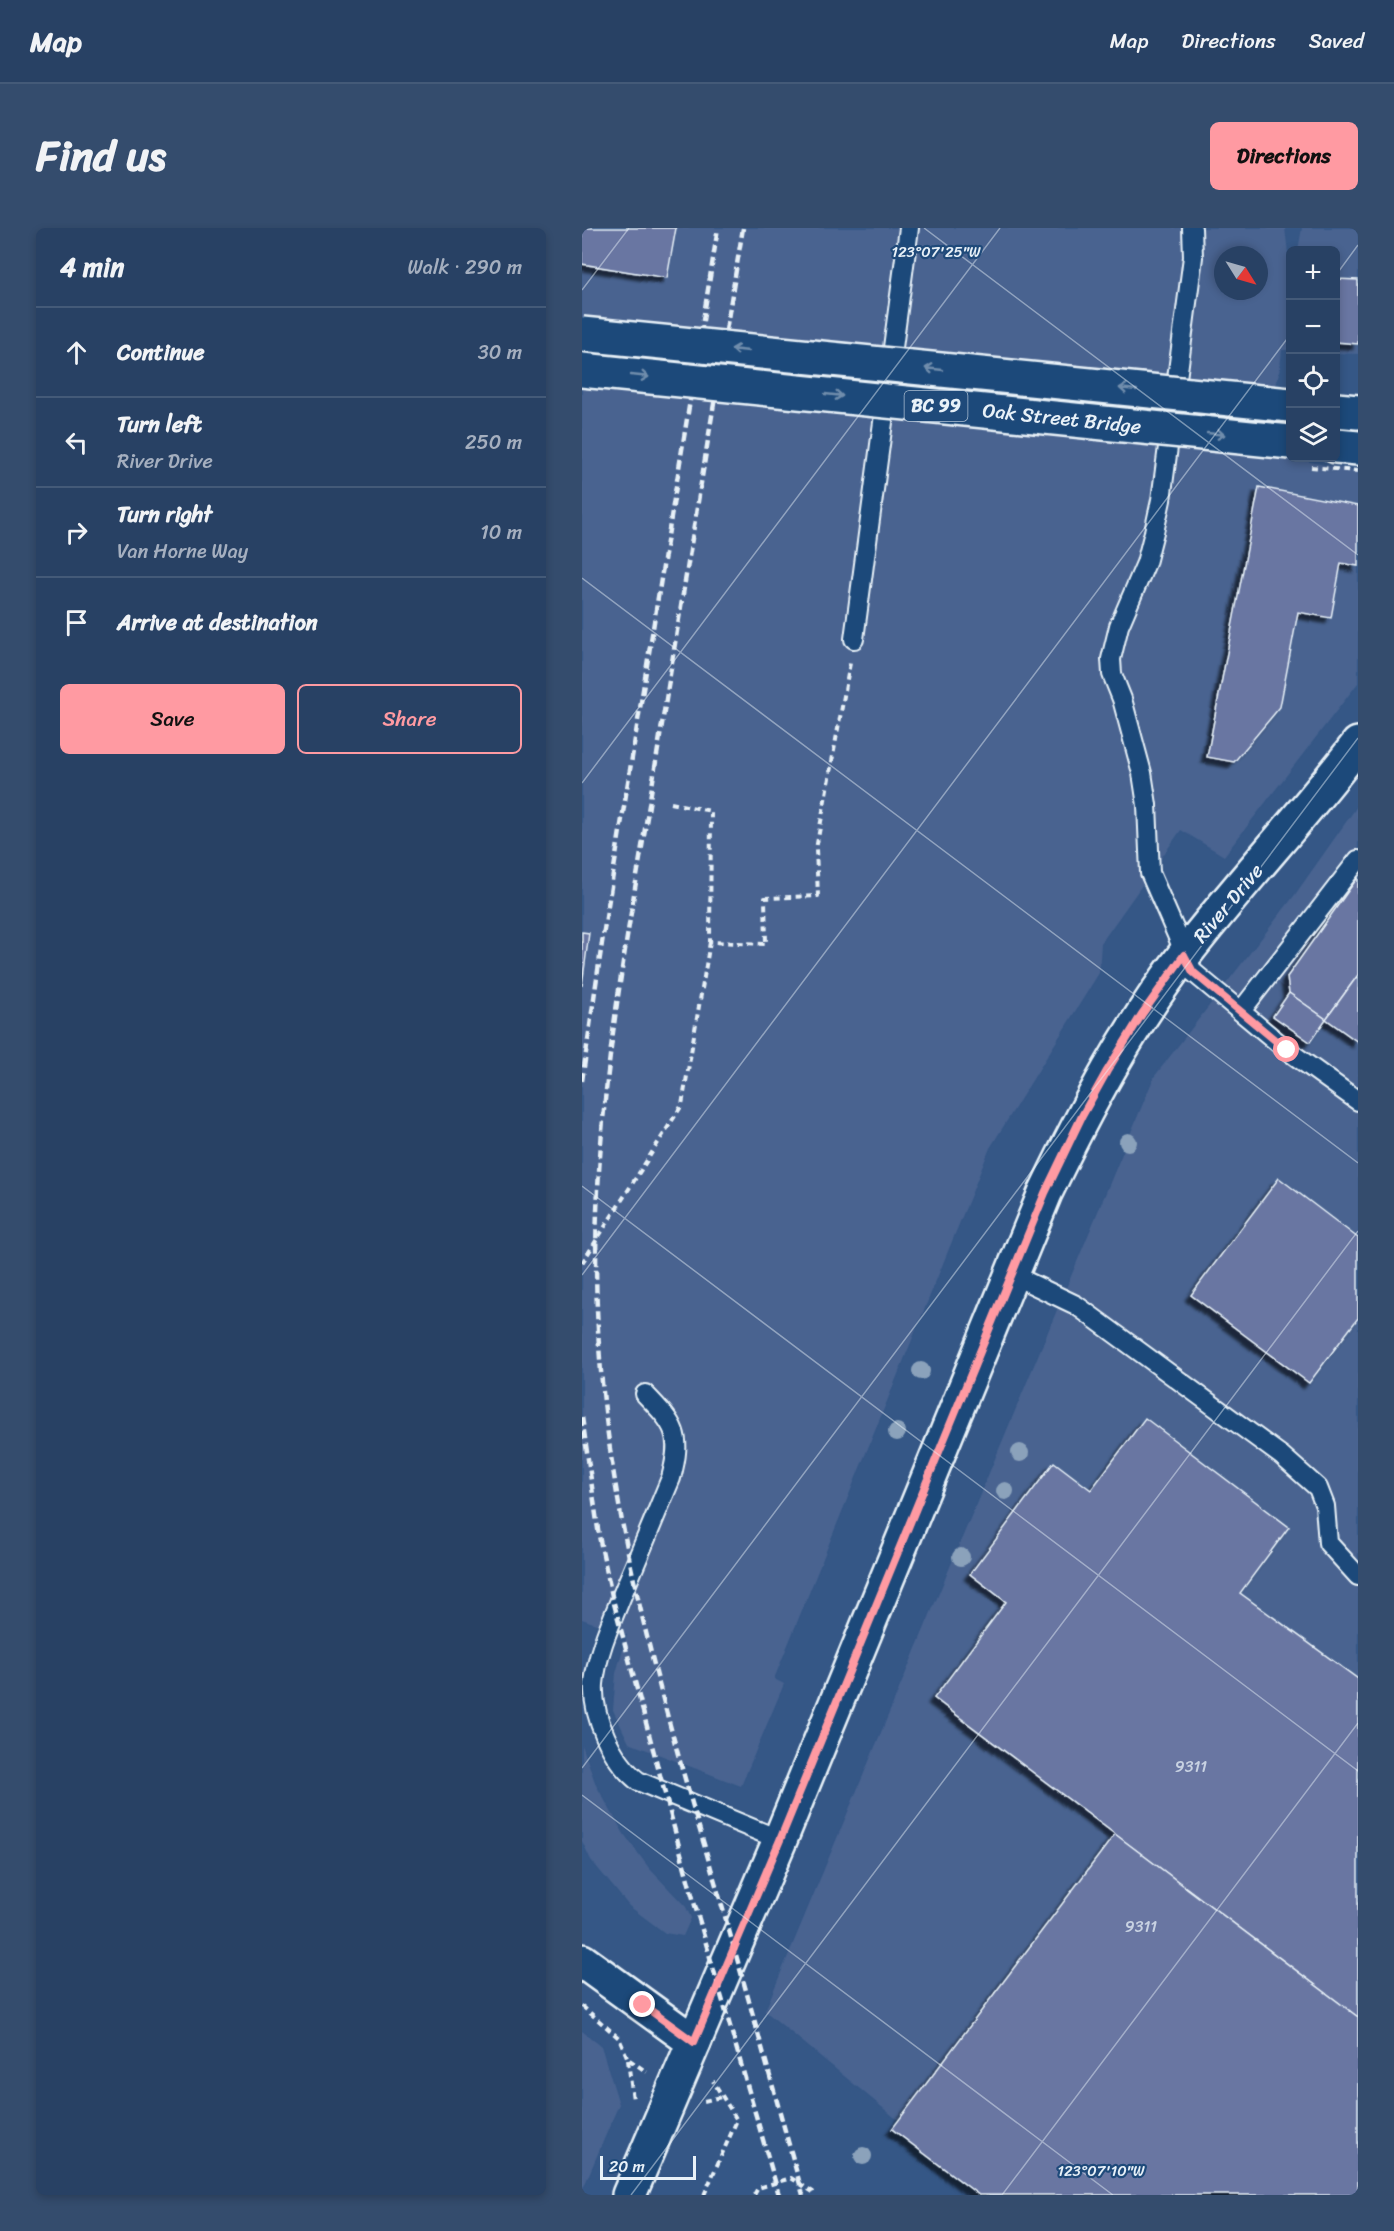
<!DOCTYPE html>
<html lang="en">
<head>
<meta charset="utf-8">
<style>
  :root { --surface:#284164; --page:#344c6d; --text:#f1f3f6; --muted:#a5afbf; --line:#445a78; --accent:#ff9aa2 }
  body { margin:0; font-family:Sriracha,sans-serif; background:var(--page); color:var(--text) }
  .controls { position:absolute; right:18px; top:18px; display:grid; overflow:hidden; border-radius:9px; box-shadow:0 3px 9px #0003 }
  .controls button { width:54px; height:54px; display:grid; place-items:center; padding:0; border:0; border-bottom:2px solid var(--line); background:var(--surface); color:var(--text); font:30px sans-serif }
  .compass { position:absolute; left:632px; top:18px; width:54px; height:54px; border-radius:50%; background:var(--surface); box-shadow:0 3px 9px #0003; rotate:127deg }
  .scale { position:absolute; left:18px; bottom:15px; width:96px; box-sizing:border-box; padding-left:6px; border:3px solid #e8f1f8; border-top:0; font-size:16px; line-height:21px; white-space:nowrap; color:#e8f1f8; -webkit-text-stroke:4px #1f4a7a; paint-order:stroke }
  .stop { position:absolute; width:18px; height:18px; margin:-14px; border:4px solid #ff9aa2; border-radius:50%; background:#fff }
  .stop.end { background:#ff9aa2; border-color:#fff; box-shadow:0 2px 6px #0008 }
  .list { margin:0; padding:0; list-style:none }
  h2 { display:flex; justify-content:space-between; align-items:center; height:78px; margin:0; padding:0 24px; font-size:26px }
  h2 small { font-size:20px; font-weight:400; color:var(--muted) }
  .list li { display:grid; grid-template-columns:39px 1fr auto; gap:18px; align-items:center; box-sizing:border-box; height:90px; padding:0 24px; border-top:2px solid var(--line) }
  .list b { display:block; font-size:22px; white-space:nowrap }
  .list p { margin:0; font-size:20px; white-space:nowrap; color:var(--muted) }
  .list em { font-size:20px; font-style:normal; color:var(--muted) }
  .actions { display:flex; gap:12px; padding:18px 24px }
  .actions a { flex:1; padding:14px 0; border:2px solid var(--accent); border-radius:9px; text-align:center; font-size:21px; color:var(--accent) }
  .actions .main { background:var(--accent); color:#111 }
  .icon { flex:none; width:33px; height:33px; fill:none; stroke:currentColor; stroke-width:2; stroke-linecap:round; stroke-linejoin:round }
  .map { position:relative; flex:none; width:776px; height:1967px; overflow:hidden; border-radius:9px }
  header { display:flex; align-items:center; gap:36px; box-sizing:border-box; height:84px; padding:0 30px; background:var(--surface); border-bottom:2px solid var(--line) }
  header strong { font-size:28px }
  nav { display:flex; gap:33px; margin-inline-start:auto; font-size:21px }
  .intro { display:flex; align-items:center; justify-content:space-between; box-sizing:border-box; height:144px; padding:0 36px }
  h1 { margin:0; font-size:42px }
  .button { padding:15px 27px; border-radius:9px; background:var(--accent); color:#111; font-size:21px; font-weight:700 }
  main { display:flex; gap:36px; padding:0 36px }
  aside { flex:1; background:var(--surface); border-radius:9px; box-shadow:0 3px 9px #0003 }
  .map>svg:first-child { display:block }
  .built { fill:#486390; fill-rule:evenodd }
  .building { fill:#6976a2; stroke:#e8f1f8; stroke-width:1.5; filter:url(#shadow) }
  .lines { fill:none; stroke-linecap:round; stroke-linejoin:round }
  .service-casing { stroke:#e8f1f8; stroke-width:22 }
  .tertiary-casing { stroke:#e8f1f8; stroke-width:38 }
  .trunk-casing { stroke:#e8f1f8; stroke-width:38 }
  .path { stroke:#e8f1f8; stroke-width:4; stroke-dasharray:6 4.5; stroke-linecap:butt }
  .service { stroke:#1f4a7a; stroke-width:18 }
  .tertiary { stroke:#1f4a7a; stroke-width:33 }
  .trunk { stroke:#1f4a7a; stroke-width:33 }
  .rail { stroke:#e8f1f8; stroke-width:4.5; stroke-dasharray:9 4.5; stroke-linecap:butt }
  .trunk-bridge-casing { stroke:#e8f1f8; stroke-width:38; stroke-linecap:butt }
  .path-bridge { stroke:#e8f1f8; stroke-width:4; stroke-dasharray:6 4.5; stroke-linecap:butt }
  .trunk-bridge { stroke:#1f4a7a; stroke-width:33 }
  .tree { fill:#8ba2bb }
  .oneway { stroke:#6f8dac }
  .route { stroke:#ff9aa2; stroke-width:8 }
  .ticks { fill:none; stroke:#e8f1f8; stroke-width:1.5; stroke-opacity:0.45 }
  .labels { text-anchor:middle; stroke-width:4.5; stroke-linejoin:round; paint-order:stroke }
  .number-label { font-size:16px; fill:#c8d2e2 }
  .shield { fill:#1f4a7a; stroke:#acbfd2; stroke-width:1.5 }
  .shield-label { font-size:18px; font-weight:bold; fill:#e8f1f8 }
  .street-label { font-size:20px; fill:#e8f1f8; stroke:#1f4a7a }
  .ticks-label { font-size:15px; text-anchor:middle; fill:#e8f1f8; stroke:#1f4a7a; stroke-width:4.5; stroke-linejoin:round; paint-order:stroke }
</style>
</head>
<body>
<header>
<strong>Map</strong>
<nav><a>Map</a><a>Directions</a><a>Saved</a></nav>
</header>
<div class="intro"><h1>Find us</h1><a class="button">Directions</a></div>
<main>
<aside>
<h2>4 min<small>Walk · 290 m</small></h2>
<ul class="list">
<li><svg class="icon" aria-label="ahead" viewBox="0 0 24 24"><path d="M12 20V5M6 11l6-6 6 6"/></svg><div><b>Continue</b></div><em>30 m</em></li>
<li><svg class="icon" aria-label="left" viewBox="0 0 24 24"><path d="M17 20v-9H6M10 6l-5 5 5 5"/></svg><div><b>Turn left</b><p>River Drive</p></div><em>250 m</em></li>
<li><svg class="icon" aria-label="right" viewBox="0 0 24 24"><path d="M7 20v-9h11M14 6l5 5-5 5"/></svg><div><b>Turn right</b><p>Van Horne Way</p></div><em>10 m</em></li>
<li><svg class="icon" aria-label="arrive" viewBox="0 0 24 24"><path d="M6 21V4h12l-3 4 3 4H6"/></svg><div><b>Arrive at destination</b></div></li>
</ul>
<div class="actions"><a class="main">Save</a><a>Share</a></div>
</aside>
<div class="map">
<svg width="776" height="1967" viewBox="0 0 776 1967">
  <defs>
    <filter id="shadow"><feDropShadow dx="-5.5" dy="5.5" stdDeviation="1.5" flood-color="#0009"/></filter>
  </defs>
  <rect width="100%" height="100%" fill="#355786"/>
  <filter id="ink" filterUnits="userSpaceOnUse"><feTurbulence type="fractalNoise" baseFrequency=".0167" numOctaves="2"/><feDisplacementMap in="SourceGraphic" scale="12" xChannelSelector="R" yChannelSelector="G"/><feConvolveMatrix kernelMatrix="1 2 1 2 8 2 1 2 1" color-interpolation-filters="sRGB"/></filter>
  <g filter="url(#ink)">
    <g class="built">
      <path d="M0,0H703L708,42V122H700L698,140L679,225L776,243V455L642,628L599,602L519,715L517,745L408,920L192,1451L202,1456L159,1558L47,1515L31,1482L34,1445L45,1407L0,1391ZM641,27H677V63H641Z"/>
      <polygon points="720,0 776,0 776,126 754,125 754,22 716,22"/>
      <polygon points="776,577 776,1967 407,1967 183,1783 572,849 712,668"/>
      <polygon points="0,1517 14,1557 42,1606 67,1640 104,1679 109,1690 101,1708 83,1705 47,1678 9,1632 0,1613"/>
      <polygon points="0,1803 19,1818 37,1876 0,1963"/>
    </g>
    <g class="building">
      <polygon points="0,0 94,0 85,50 0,36"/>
      <polygon points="754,51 776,52 776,116 754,114"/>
      <polygon points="677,259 776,278 776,338 759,335 749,390 716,384 698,479 652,534 625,529"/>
      <polygon points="776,649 776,747 744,791 707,765 705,749"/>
      <polygon points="0,704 7,705 0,758"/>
      <polygon points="776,747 776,814 744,791"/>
      <polygon points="707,765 744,791 728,814 691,788"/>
      <polygon points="697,950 776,1010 776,1090 727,1155 609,1067"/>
      <polygon points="563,1190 707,1299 658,1365 776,1451 776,1789 352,1470 424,1374 388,1346 472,1234 509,1262"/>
      <polygon points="533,1606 776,1789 776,1967 397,1967 310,1901"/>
    </g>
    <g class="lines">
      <defs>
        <g id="service">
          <polyline points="610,0 611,29 579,272 572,304 564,335 537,398 529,431 530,446 540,471 560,545 565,577 568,645 611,744 705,822 776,873"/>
          <polyline points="272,411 327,0"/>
          <polyline points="659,783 776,632"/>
          <polyline points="429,1046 494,1077 700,1228 736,1260 743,1278 746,1315 776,1348"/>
          <path d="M63,1166C93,1197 101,1206 89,1250C74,1286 59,1323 43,1360C31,1390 15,1423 12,1456C10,1488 30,1533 56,1553L198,1612"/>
        </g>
        <g id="tertiary">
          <polyline points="0,1733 112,1814"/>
          <path d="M47,1967L198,1612L463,965C503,882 546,800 603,726C658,655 721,588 776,516"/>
        </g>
        <g id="trunk">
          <polyline points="754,182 776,184"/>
          <polyline points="754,218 776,220"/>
        </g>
      </defs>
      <use href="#service" class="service-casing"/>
      <use href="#tertiary" class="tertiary-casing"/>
      <use href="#trunk" class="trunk-casing"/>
      <g class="path">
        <polyline points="89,575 129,583 128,714 184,716 183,670 236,668 234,621 268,435"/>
        <polyline points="0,1035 100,877 128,714"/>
        <polyline points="0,1778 37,1810 46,1831 65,1844"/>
        <polyline points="46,1832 51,1872"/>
        <polyline points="122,1873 139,1869"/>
        <polyline points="122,1967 155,1892 131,1853"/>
        <polyline points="172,1967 176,1960 209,1950 231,1964 232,1967"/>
      </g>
      <use href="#service" class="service"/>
      <use href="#tertiary" class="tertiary"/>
      <use href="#trunk" class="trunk"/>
      <g class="rail">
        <path d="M161,0C129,192 98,384 67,577C37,756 4,934 17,1117C29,1298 80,1474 131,1647C162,1753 191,1860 221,1967"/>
        <polyline points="0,853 21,708 136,0"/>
        <polyline points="0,1189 17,1308 30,1368 112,1674 197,1967"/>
      </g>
      <defs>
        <g id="trunk-bridge">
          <polyline points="0,106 708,177"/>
          <polyline points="0,142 708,214"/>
        </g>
      </defs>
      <use href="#trunk-bridge" class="trunk-bridge-casing"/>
      <polyline class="path-bridge" points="729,239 776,243"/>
      <use href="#trunk-bridge" class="trunk-bridge"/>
    </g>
    <g class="tree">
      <circle cx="546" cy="914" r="9"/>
      <circle cx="339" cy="1143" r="9"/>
      <circle cx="315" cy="1204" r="9"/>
      <circle cx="438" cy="1225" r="9"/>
      <circle cx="423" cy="1263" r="9"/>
      <circle cx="379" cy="1329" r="9"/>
      <circle cx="281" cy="1928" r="9"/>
    </g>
    <defs><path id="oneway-shaft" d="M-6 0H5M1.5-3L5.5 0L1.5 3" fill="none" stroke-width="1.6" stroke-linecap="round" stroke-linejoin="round" transform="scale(1.5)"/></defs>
    <g class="oneway">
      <use href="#oneway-shaft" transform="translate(158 122) rotate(-174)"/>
      <use href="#oneway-shaft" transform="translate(352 141) rotate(-174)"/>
      <use href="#oneway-shaft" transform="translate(58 148) rotate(6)"/>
      <use href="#oneway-shaft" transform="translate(546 161) rotate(-174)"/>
      <use href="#oneway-shaft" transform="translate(252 167) rotate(6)"/>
      <use href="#oneway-shaft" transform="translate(634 206) rotate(6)"/>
    </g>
  </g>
  <g class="lines" filter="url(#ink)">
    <polyline class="route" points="61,1777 112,1814 198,1612 463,965 500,888 525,843 560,786 602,727 611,744 705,822"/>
  </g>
  <path class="ticks" d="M342,0L776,327M754,47L776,17M0,62L47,0M0,350L776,935M0,555L418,0M0,958L776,1543M0,1047L708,107M0,1540L776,510M0,1567L531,1967M49,1967L776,1003M420,1967L776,1495"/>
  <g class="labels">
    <g class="number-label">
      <text x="609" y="1544">9311</text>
      <text x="559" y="1704">9311</text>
    </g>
    <rect class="shield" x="322.5" y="163" width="63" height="30" rx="4.5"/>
    <g class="shield-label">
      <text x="354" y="184">BC 99</text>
    </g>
    <g class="street-label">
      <text transform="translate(480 190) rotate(6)" y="7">Oak Street Bridge</text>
      <text transform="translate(646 675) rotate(-50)" y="7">River Drive</text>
    </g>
  </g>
  <g class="ticks-label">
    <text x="354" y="29">123°07'25"W</text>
    <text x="519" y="1948">123°07'10"W</text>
  </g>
</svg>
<div class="controls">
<button>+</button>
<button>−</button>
<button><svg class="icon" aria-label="locate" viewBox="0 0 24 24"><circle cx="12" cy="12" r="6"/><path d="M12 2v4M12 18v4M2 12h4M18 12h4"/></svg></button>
<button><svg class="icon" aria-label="layers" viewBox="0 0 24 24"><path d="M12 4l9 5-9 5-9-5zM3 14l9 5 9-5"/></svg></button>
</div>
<svg class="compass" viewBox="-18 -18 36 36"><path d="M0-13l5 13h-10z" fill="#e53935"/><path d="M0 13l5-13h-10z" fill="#a5afbf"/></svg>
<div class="scale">20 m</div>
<div class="stop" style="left:705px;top:822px"></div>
<div class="stop end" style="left:61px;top:1777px"></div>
</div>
</main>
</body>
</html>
